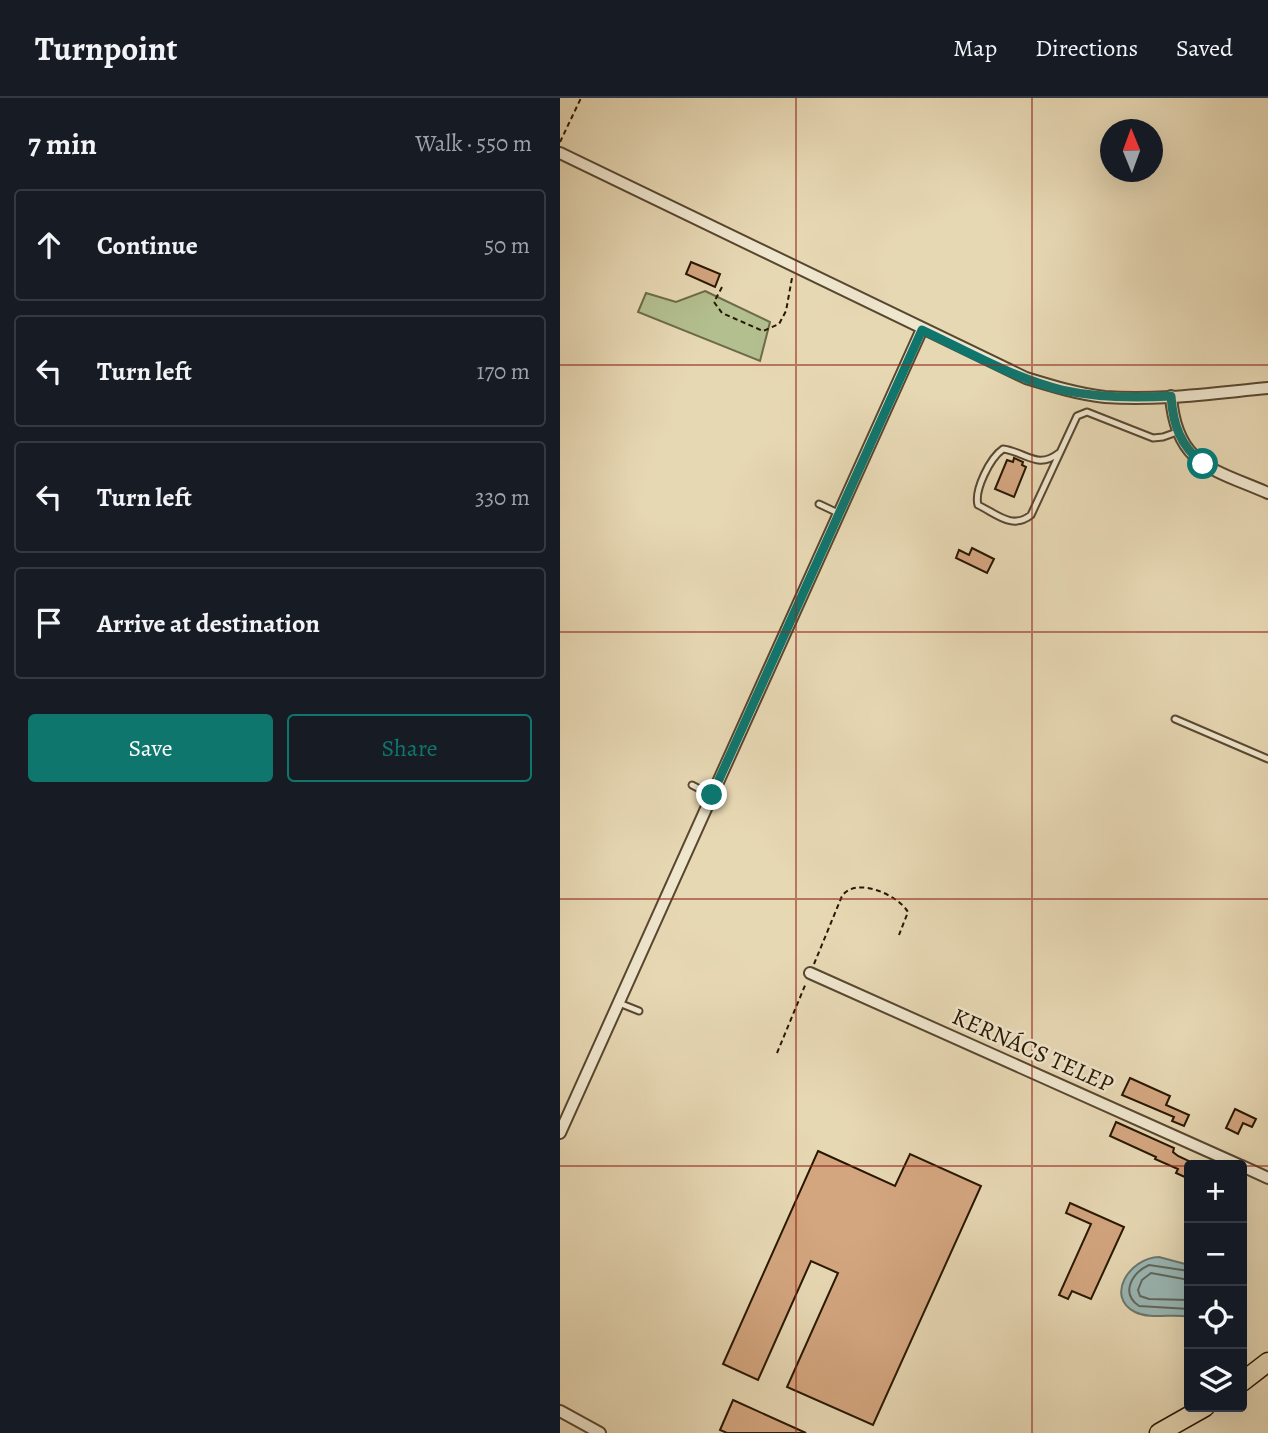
<!DOCTYPE html>
<html lang="en">
<head>
<meta charset="utf-8">
<style>
  :root { --surface:#171b24; --page:#242831; --text:#f1f3f6; --muted:#9ea1a6; --line:#363941; --accent:#0f766e }
  body { margin:0; font-family:Alegreya,serif; background:var(--page); color:var(--text) }
  .controls { position:absolute; right:21px; bottom:21px; display:grid; overflow:hidden; border-radius:7px; box-shadow:0 7px 28px #0002 }
  .controls button { width:63px; height:63px; display:grid; place-items:center; padding:0; border:0; border-bottom:2px solid var(--line); background:var(--surface); color:var(--text); font:35px sans-serif }
  .compass { position:absolute; left:540px; top:21px; width:63px; height:63px; border-radius:50%; background:var(--surface); box-shadow:0 7px 28px #0002; rotate:359deg }
  .stop { position:absolute; width:21px; height:21px; margin:-16px; border:5px solid #0f766e; border-radius:50%; background:#fff }
  .stop.end { background:#0f766e; border-color:#fff; box-shadow:0 2px 7px #0008 }
  .list { margin:0; padding:0; list-style:none }
  h2 { display:flex; justify-content:space-between; align-items:center; height:91px; margin:0; padding:0 28px; font-size:30px }
  h2 small { font-size:23px; font-weight:400; color:var(--muted) }
  .list li { display:grid; grid-template-columns:46px 1fr auto; gap:21px; align-items:center; box-sizing:border-box; height:112px; margin:0 14px 14px; padding:0 14px; border:2px solid var(--line); border-radius:7px }
  .list b { display:block; font-size:26px; white-space:nowrap }
  .list em { font-size:23px; font-style:normal; color:var(--muted) }
  .actions { display:flex; gap:14px; padding:21px 28px }
  .actions a { flex:1; padding:16px 0; border:2px solid var(--accent); border-radius:7px; text-align:center; font-size:24px; color:var(--accent) }
  .actions .main { background:var(--accent); color:#fff }
  .icon { flex:none; width:38px; height:38px; fill:none; stroke:currentColor; stroke-width:2; stroke-linecap:round; stroke-linejoin:round }
  .map { position:relative; flex:none; width:708px; height:1335px; overflow:hidden }
  header { display:flex; align-items:center; gap:42px; box-sizing:border-box; height:98px; padding:0 35px; background:var(--surface); border-bottom:2px solid var(--line) }
  header strong { font-size:33px }
  nav { display:flex; gap:38px; margin-inline-start:auto; font-size:24px }
  main { display:flex }
  aside { flex:1; background:var(--surface) }
  .map>svg:first-child { display:block }
  .green { fill:#b3bf8f; stroke:#6e6b49; stroke-width:2 }
  .water { fill:#9ab8b6; stroke:#6c786e; stroke-width:2 }
  .lines { fill:none; stroke-linecap:round; stroke-linejoin:round }
  .shore { stroke:#61685c; stroke-width:2 }
  .building { fill:#d4a680; stroke:#281703; stroke-width:2 }
  .service-casing { stroke:#58472f; stroke-width:9 }
  .minor-casing { stroke:#58472f; stroke-width:14 }
  .primary-casing { stroke:#281703; stroke-width:21 }
  .path { stroke:#281703; stroke-width:2; stroke-dasharray:5 3.5; stroke-linecap:butt }
  .service { stroke:#efe6ce; stroke-width:5 }
  .minor { stroke:#efe6ce; stroke-width:10 }
  .primary { stroke:#e7d8b4; stroke-width:18 }
  .route { stroke:#0f766e; stroke-width:9 }
  .grid { fill:none; stroke:#8f2418; stroke-width:2; stroke-opacity:0.55 }
  .labels { text-anchor:middle; stroke-width:5; stroke-linejoin:round; paint-order:stroke }
  .street-label { font-size:24px; fill:#281703; stroke:#efe6ce }
</style>
</head>
<body>
<header>
<strong>Turnpoint</strong>
<nav><a>Map</a><a>Directions</a><a>Saved</a></nav>
</header>
<main>
<aside>
<h2>7 min<small>Walk · 550 m</small></h2>
<ul class="list">
<li><svg class="icon" aria-label="ahead" viewBox="0 0 24 24"><path d="M12 20V5M6 11l6-6 6 6"/></svg><div><b>Continue</b></div><em>50 m</em></li>
<li><svg class="icon" aria-label="left" viewBox="0 0 24 24"><path d="M17 20v-9H6M10 6l-5 5 5 5"/></svg><div><b>Turn left</b></div><em>170 m</em></li>
<li><svg class="icon" aria-label="left" viewBox="0 0 24 24"><path d="M17 20v-9H6M10 6l-5 5 5 5"/></svg><div><b>Turn left</b></div><em>330 m</em></li>
<li><svg class="icon" aria-label="arrive" viewBox="0 0 24 24"><path d="M6 21V4h12l-3 4 3 4H6"/></svg><div><b>Arrive at destination</b></div></li>
</ul>
<div class="actions"><a class="main">Save</a><a>Share</a></div>
</aside>
<div class="map">
<svg width="708" height="1335" viewBox="0 0 708 1335">
  <rect width="100%" height="100%" fill="#e7d8b4"/>
  <filter id="stains"><feTurbulence type="fractalNoise" baseFrequency=".00286" numOctaves="4"/><feColorMatrix values="0 0 0 0 .2 0 0 0 0 .09 0 0 0 0 .02 0 0 0 .5 -.17"/></filter>
  <radialGradient id="worn" r=".72"><stop offset=".6" stop-color="#630" stop-opacity="0"/><stop offset="1" stop-color="#630" stop-opacity=".3"/></radialGradient>
  <polygon class="green" points="145,193 210,224 200,263 78,214 86,195 116,204"/>
  <path class="water" d="M599,1159L629,1167V1219C612,1215 591,1222 575,1214C545,1199 569,1160 599,1159Z"/>
  <g class="lines">
    <g class="shore">
      <path d="M629,1173L589,1167C572,1175 560,1195 579,1208L629,1211"/>
      <polyline points="629,1182 591,1175 582,1182 578,1192 580,1198 589,1201 629,1202"/>
    </g>
  </g>
  <g class="building">
    <polygon points="131,164 160,176 155,189 126,176"/>
    <polygon points="454,360 463,364 462,367 466,369 454,399 435,391 447,362 453,364"/>
    <polygon points="412,450 434,461 427,475 396,460 399,452 409,457"/>
    <polygon points="570,980 610,998 606,1007 629,1017 624,1028 612,1023 614,1019 562,997"/>
    <polygon points="675,1011 696,1021 692,1029 683,1025 678,1036 666,1030"/>
    <polygon points="556,1024 614,1050 613,1054 618,1058 629,1063 627,1080 616,1075 618,1071 595,1061 596,1059 550,1038"/>
    <polygon points="258,1053 335,1088 350,1056 421,1088 313,1327 227,1289 278,1175 251,1163 198,1282 163,1266"/>
    <polygon points="510,1105 564,1129 531,1201 512,1193 508,1201 499,1197 531,1126 506,1115"/>
    <polygon points="173,1302 246,1335 167,1335 160,1332"/>
  </g>
  <g class="lines">
    <defs>
      <g id="service">
        <path d="M499,355C477,372 466,354 443,351C430,360 414,392 418,407C437,416 452,432 471,417L517,318L527,314L593,340L603,339L617,334"/>
        <polyline points="259,406 278,415"/>
        <polyline points="615,621 708,661"/>
        <polyline points="132,687 151,697"/>
        <polyline points="59,905 79,913"/>
      </g>
      <g id="minor">
        <path d="M0,55L466,280C492,288 518,296 545,299C599,303 654,295 708,290"/>
        <path d="M611,298C616,367 653,371 708,395"/>
        <polyline points="250,875 679,1067"/>
        <polyline points="0,1035 362,231"/>
        <polyline points="682,1068 708,1080"/>
        <polyline points="0,1313 40,1335"/>
      </g>
      <g id="primary">
        <polyline points="682,1284 708,1264"/>
        <polyline points="599,1335 645,1309"/>
      </g>
    </defs>
    <use href="#service" class="service-casing"/>
    <use href="#minor" class="minor-casing"/>
    <use href="#primary" class="primary-casing"/>
    <g class="path">
      <polyline points="0,44 21,0"/>
      <polyline points="162,189 154,204 162,215 203,233 219,226 226,213 232,180"/>
      <path d="M254,866L282,798C296,778 338,797 348,814L339,837"/>
      <polyline points="217,955 246,885"/>
    </g>
    <use href="#service" class="service"/>
    <use href="#minor" class="minor"/>
    <use href="#primary" class="primary"/>
  </g>
  <g class="lines">
    <path class="route" d="M152,697L362,232C407,253 453,280 502,292C538,300 574,300 611,298C613,327 620,347 643,366"/>
  </g>
  <path class="grid" d="M236,0V1335M472,0V1335M0,267H708M0,534H708M0,801H708M0,1068H629M682,1068H708"/>
  <g class="labels">
    <g class="street-label">
      <text transform="translate(473 952) rotate(24)" y="8">KERNÁCS TELEP</text>
    </g>
  </g>
  <rect width="100%" height="100%" filter="url(#stains)"/>
  <rect width="100%" height="100%" fill="url(#worn)"/>
</svg>
<div class="controls">
<button>+</button>
<button>−</button>
<button><svg class="icon" aria-label="locate" viewBox="0 0 24 24"><circle cx="12" cy="12" r="6"/><path d="M12 2v4M12 18v4M2 12h4M18 12h4"/></svg></button>
<button><svg class="icon" aria-label="layers" viewBox="0 0 24 24"><path d="M12 4l9 5-9 5-9-5zM3 14l9 5 9-5"/></svg></button>
</div>
<svg class="compass" viewBox="-18 -18 36 36"><path d="M0-13l5 13h-10z" fill="#e53935"/><path d="M0 13l5-13h-10z" fill="#9ea1a6"/></svg>
<div class="stop" style="left:643px;top:366px"></div>
<div class="stop end" style="left:152px;top:697px"></div>
</div>
</main>
</body>
</html>
